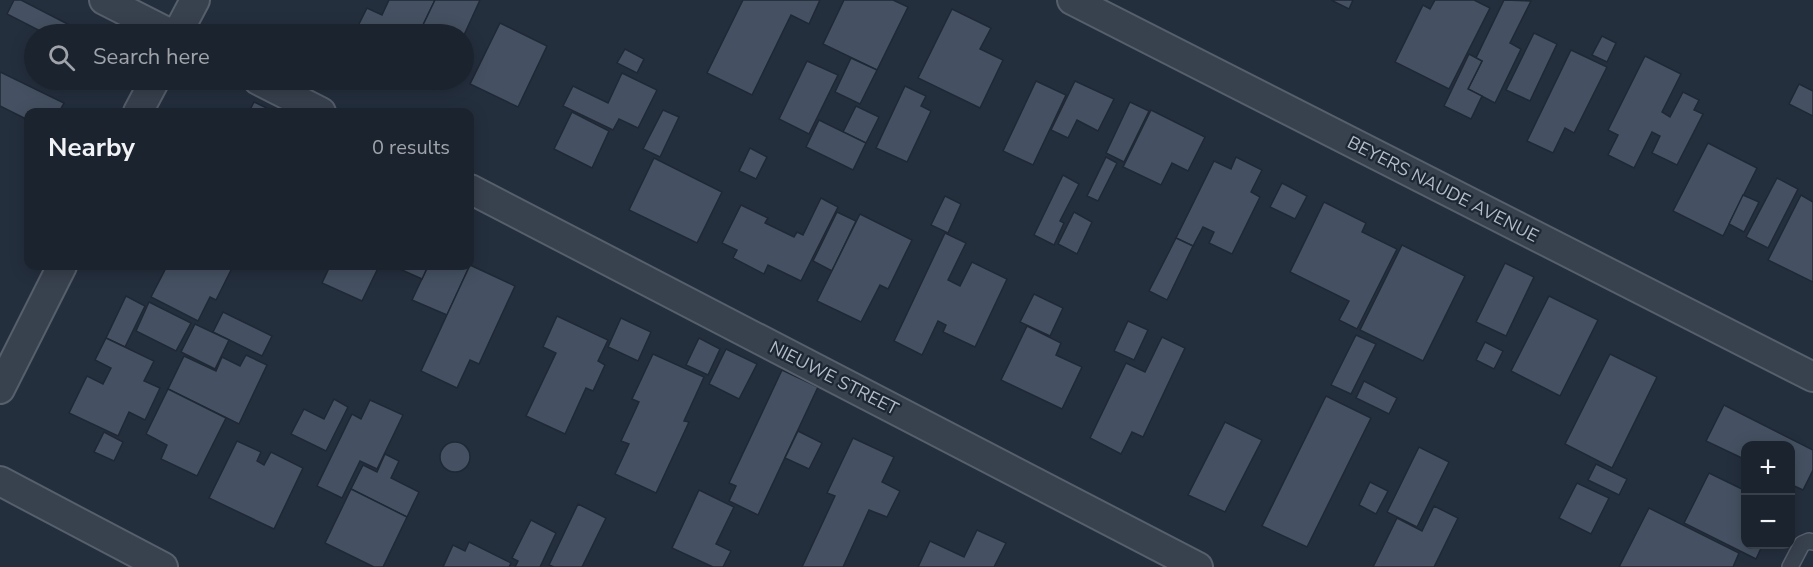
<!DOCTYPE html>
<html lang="en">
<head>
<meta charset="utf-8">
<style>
  :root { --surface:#1b232e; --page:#282f3a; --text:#f1f3f6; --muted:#a0a4aa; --line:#39404a }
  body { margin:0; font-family:"Nunito Sans",sans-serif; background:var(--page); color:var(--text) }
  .controls { position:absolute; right:18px; bottom:18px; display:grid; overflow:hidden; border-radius:12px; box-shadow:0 3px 15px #0003 }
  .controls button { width:54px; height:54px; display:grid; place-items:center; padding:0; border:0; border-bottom:2px solid var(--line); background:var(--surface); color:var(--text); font:30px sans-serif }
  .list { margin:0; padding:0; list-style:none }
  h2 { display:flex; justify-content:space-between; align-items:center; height:78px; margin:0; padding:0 24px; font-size:26px }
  h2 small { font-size:20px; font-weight:400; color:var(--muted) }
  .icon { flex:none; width:33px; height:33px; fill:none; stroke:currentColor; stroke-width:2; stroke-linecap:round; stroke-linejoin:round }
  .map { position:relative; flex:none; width:1813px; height:567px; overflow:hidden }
  .search { position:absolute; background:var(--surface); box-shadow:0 3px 15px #0003; left:24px; top:24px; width:450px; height:66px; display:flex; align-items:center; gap:15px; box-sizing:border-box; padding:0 21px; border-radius:33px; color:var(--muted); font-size:22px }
  .panel { position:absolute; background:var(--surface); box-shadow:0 3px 15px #0003; left:24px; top:108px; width:450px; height:162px; border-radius:12px }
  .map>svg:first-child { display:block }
  .building { fill:#455162; stroke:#1f2835; stroke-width:1.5 }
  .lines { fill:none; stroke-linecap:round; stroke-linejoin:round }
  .service-casing { stroke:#565f6c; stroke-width:18 }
  .minor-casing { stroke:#565f6c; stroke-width:32 }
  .service { stroke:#38414e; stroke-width:15 }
  .minor { stroke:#38414e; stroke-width:28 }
  .labels { text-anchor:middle; stroke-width:4.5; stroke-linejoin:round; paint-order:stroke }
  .street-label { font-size:18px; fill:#b4bcc9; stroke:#1d2633 }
</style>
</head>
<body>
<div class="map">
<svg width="1813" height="567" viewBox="0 0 1813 567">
  <rect width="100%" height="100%" fill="#242f3e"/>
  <g class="building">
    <polygon points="14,0 21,0 87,34 46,34 7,14"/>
    <polygon points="389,0 435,0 419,34 354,34 367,8 382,15"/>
    <polygon points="435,0 480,0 464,35 437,34 422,27"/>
    <polygon points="743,0 820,0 809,24 791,15 752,95 707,73"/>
    <polygon points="844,0 893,0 908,7 877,70 823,44"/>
    <polygon points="1331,0 1353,0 1349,9"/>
    <polygon points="1435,0 1474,0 1490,8 1449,89 1395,62 1423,5 1430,9"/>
    <polygon points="1504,0 1531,1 1510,43 1521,49 1495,103 1468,89 1482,61 1476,58"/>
    <polygon points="952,9 991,28 980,49 1003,60 980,108 918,78"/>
    <polygon points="500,23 547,46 518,107 470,84"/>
    <polygon points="1534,33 1557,44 1530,101 1506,90"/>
    <polygon points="1602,36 1616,43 1607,62 1592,55"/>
    <polygon points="625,49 644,59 637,73 617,63"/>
    <polygon points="1571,50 1607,67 1574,133 1565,128 1553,153 1527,141"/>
    <polygon points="1469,54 1482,61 1468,89 1482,96 1471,119 1444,106"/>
    <polygon points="1645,56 1681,74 1662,112 1670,117 1683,92 1699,100 1694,110 1703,114 1677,165 1652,153 1660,136 1652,132 1634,168 1608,155 1618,135 1608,130"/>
    <polygon points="851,58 877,70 860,104 835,92"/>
    <polygon points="807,61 838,75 809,134 779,119"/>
    <polygon points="0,72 64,103 59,112 28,112 28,120 0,106"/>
    <polygon points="622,73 657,90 638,128 619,119 613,130 563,106 573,86 608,103"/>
    <polygon points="1036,81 1066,95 1033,165 1003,151"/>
    <polygon points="1075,81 1114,99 1098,131 1077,120 1068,138 1051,130"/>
    <polygon points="1799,84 1813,91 1813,116 1789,104"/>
    <polygon points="905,86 926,96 921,106 931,111 907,162 876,148"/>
    <polygon points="254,102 275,112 249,112"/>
    <polygon points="1130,102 1149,111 1124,162 1106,153"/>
    <polygon points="856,106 879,117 866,143 843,132"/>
    <polygon points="663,110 679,117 660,157 643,149"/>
    <polygon points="1151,110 1205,137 1188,171 1172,163 1161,185 1123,167"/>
    <polygon points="572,112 609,131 592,168 554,149"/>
    <polygon points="819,120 866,143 853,170 806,147"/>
    <polygon points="1708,143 1757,168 1723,236 1673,211"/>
    <polygon points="750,148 767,157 756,179 739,171"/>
    <polygon points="1106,157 1117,163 1098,201 1087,196"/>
    <polygon points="1236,157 1262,170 1251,192 1260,197 1232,254 1209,243 1214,232 1203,227 1193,246 1176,238 1214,161 1231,169"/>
    <polygon points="654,158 722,192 697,243 629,210"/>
    <polygon points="1063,175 1079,184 1060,221 1064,223 1054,245 1034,235"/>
    <polygon points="1777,178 1798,189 1768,248 1746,237"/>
    <polygon points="1282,183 1307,196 1295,219 1270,207"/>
    <polygon points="1743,195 1759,202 1744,232 1729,224"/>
    <polygon points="1801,195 1813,202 1813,282 1768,260"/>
    <polygon points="945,196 961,204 948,233 931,225"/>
    <polygon points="821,198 838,207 801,281 768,265 764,274 733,258 737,250 722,243 741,205 768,218 765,223 794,237 797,232 803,235"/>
    <polygon points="1324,202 1366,223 1362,232 1397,249 1357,329 1339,320 1349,301 1290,272"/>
    <polygon points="837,212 856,221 832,271 813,261"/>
    <polygon points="1074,212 1092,222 1077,254 1058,244"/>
    <polygon points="860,214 912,240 888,289 880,285 861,322 817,301"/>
    <polygon points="945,233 966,243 948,280 960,286 972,262 1007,279 975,347 943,332 946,325 938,321 922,355 894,341"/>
    <polygon points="1176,238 1193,246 1167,300 1149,291"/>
    <polygon points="1402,245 1465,276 1423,361 1360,330"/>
    <polygon points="1505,263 1534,277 1506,336 1476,322"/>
    <polygon points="470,265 447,315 412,300 428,266"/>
    <polygon points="470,265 515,286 479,364 470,360 457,388 421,371"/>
    <polygon points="167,266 233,266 216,300 210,297 198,321 151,297"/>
    <polygon points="330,266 379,266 362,301 322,283"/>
    <polygon points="393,266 428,266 422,279"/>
    <polygon points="1034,294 1063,308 1050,336 1020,322"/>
    <polygon points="126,296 145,306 125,347 106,338"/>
    <polygon points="1549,296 1598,320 1560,396 1511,371"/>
    <polygon points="149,302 191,323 176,351 136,331"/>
    <polygon points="223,312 272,336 262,356 213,332"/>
    <polygon points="557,316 608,340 598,361 605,365 593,391 586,388 565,434 526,416 556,353 543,347"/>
    <polygon points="621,318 651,332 638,361 608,347"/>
    <polygon points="1128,321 1148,330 1134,360 1114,351"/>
    <polygon points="195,324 229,340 215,369 181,352"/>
    <polygon points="1027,326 1061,343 1056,355 1082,367 1062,409 1001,380"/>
    <polygon points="1356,335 1376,344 1351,394 1331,385"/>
    <polygon points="1162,337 1185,348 1143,437 1132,432 1121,454 1090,438 1126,363 1145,372"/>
    <polygon points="106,338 154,361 144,381 160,388 145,420 129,412 118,436 69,413 87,376 103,384 111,368 95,360"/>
    <polygon points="699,338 720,349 708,375 686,365"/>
    <polygon points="1485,342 1503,351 1494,369 1476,360"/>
    <polygon points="726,349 757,364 739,399 709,384"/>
    <polygon points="653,354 704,377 684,421 689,422 656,493 615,474 629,444 621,441 639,402 632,399"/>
    <polygon points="1610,354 1657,377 1612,468 1565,444"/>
    <polygon points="246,355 267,365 239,424 168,389 184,356 216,371 222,357 240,366"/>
    <polygon points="782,370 818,387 758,515 729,501 736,486 729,483"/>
    <polygon points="1364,381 1397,398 1389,414 1356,398"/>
    <polygon points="168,389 226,418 197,476 161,459 167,445 146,434"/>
    <polygon points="1326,396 1371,418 1307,547 1262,526"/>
    <polygon points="334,399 348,407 326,451 291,434 304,409 324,419"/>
    <polygon points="370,400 403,415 377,469 360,461 342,498 317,486 352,414 361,419"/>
    <polygon points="1724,405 1813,450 1813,470 1803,490 1790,484 1790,446 1746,446 1746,460 1706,441"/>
    <polygon points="1225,422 1262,440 1225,512 1188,495"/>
    <polygon points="798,431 822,443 809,469 785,458"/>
    <polygon points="104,432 123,442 114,461 94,452"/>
    <polygon points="853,438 894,457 882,482 900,491 887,517 869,510 843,567 802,567 835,496 827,493"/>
    <polygon points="237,441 261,452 257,461 264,465 271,452 303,468 274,529 209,498"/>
    <circle cx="455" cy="457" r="15"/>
    <polygon points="1419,447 1449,462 1417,527 1387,512"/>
    <polygon points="385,454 399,461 391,478 419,492 407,517 351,489 363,465 377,472"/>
    <polygon points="1596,464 1627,479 1619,495 1588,480"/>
    <polygon points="1709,473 1746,491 1746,544 1763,544 1756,559 1684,523"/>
    <polygon points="1370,482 1388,491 1376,514 1359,505"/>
    <polygon points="1577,483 1609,498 1591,534 1559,518"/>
    <polygon points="351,489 407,517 383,567 374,567 325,543"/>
    <polygon points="699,490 734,507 716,544 731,551 723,567 713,567 672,548"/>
    <polygon points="578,504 606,518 582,567 554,567 549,565"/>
    <polygon points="1434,506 1458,518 1434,567 1373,567 1397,518 1422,531"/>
    <polygon points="1649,508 1739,553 1733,567 1619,567"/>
    <polygon points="531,520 556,533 540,567 515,567 518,561 512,558"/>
    <polygon points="977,530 1006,543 994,567 918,567 930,541 964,557"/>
    <polygon points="469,542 511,563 509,567 443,567 453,545 465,551"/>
  </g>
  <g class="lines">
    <defs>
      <polyline id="service" points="1790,567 1802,544 1809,541 1813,542"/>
      <g id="minor">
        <polyline points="104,0 171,34"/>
        <polyline points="1072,0 1813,377"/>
        <polyline points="177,34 195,0"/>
        <polyline points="258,80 321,112"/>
        <polyline points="138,112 155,80"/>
        <polyline points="470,189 1198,567"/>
        <polyline points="0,389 62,266"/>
        <polyline points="0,481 163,567"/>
      </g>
    </defs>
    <use href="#service" class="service-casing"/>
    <use href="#minor" class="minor-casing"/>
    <use href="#service" class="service"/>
    <use href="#minor" class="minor"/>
  </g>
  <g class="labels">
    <g class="street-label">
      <text transform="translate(1443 189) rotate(27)" y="6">BEYERS NAUDE AVENUE</text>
      <text transform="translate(834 378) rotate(27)" y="6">NIEUWE STREET</text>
    </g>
  </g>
</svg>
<div class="controls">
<button>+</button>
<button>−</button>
</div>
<div class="search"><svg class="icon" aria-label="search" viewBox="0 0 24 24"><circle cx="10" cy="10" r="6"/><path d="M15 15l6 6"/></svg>Search here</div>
<section class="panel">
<h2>Nearby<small>0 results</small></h2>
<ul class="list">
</ul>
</section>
</div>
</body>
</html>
